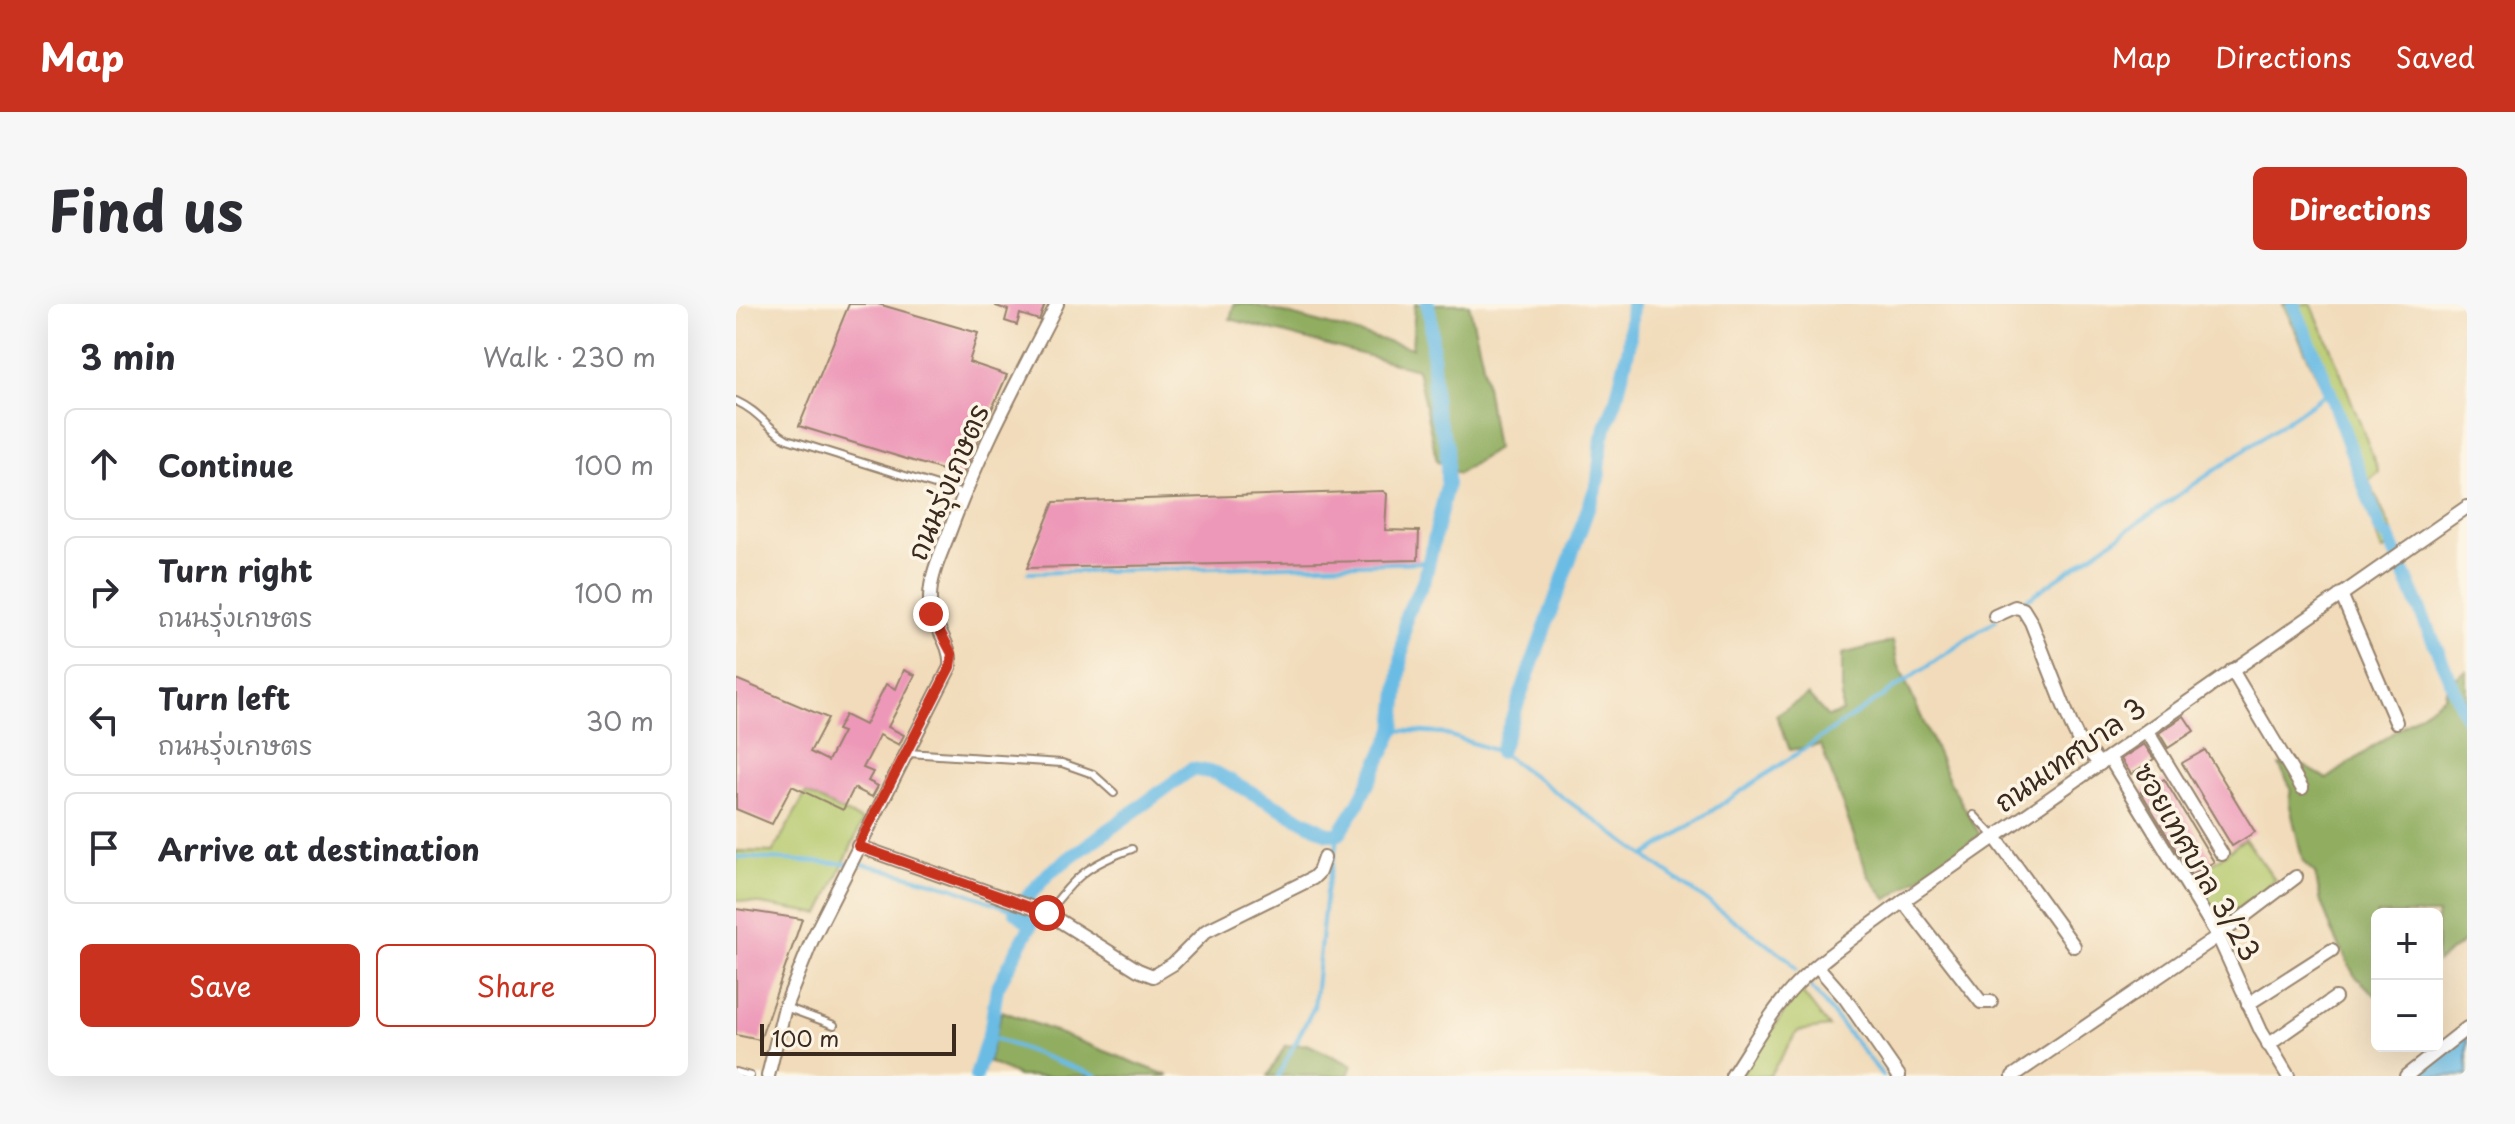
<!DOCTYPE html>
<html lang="en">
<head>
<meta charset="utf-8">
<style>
  :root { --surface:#fff; --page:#f7f7f7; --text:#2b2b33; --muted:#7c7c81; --line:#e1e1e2; --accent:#c8321e }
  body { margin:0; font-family:"Playpen Sans","Playpen Sans Thai",sans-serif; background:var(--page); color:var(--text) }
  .controls { position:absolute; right:24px; bottom:24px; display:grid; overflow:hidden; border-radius:12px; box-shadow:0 8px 32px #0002 }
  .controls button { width:72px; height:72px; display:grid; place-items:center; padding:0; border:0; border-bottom:2px solid var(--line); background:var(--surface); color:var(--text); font:40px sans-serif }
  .scale { position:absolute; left:24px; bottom:20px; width:196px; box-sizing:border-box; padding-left:8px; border:4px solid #3b2a1e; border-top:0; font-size:22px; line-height:28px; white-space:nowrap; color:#3b2a1e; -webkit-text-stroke:6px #fcf5e5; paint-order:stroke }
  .stop { position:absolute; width:24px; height:24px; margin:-18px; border:6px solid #c8321e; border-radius:50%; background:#fff }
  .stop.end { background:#c8321e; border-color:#fff; box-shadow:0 2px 8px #0008 }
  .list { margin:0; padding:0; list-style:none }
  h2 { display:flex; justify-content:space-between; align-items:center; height:104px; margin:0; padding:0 32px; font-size:34px }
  h2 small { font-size:26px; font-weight:400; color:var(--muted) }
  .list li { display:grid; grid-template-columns:52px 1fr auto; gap:24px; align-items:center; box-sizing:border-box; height:112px; margin:0 16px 16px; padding:0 16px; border:2px solid var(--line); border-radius:12px }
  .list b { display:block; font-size:30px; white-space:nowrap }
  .list p { margin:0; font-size:26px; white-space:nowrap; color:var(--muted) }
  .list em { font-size:26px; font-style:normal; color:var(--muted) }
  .actions { display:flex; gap:16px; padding:24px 32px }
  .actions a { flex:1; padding:18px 0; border:2px solid var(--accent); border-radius:12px; text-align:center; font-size:28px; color:var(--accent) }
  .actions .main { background:var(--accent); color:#fff }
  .icon { flex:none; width:44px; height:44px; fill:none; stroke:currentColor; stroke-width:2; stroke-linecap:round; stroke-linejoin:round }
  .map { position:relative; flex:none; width:1731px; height:772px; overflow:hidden; border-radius:12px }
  header { display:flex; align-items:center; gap:48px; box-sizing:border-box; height:112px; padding:0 40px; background:var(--accent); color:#fff }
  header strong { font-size:38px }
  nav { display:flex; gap:44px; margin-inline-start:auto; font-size:28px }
  .intro { display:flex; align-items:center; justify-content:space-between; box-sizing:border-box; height:192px; padding:0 48px }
  h1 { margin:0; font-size:56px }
  .button { padding:20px 36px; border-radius:12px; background:var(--accent); color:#fff; font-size:28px; font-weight:700 }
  main { display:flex; gap:48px; padding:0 48px }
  aside { flex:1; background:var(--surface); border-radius:12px; box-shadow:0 8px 32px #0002 }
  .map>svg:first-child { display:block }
  .green { fill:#b5c96d; stroke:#787a46; stroke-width:2 }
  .forest { fill:#90ad60; stroke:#666c3f; stroke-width:2 }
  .water { fill:#6abce5; stroke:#527382; stroke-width:2 }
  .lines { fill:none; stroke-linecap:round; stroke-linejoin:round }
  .stream { stroke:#6abce5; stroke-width:4 }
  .canal { stroke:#6abce5; stroke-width:14 }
  .building { fill:#ed98b8 }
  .service-casing { stroke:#96826c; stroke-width:10 }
  .minor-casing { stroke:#96826c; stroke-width:16 }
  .service { stroke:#fff; stroke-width:6 }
  .minor { stroke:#fff; stroke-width:12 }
  .route { stroke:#c8321e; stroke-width:10 }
  .labels { text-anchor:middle; stroke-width:7; stroke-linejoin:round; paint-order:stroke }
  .street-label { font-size:28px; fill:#3b2a1e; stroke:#fcf5e5 }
</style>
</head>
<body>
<header>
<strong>Map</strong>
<nav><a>Map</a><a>Directions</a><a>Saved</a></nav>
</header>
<div class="intro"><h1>Find us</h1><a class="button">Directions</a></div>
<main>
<aside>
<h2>3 min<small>Walk · 230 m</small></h2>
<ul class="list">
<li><svg class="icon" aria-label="ahead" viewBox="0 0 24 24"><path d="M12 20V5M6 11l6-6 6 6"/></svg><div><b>Continue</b></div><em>100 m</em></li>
<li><svg class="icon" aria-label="right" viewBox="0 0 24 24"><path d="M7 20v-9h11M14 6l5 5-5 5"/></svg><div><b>Turn right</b><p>ถนนรุ่งเกษตร</p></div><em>100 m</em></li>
<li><svg class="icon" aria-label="left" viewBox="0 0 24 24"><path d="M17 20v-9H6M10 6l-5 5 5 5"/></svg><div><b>Turn left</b><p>ถนนรุ่งเกษตร</p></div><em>30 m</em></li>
<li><svg class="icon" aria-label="arrive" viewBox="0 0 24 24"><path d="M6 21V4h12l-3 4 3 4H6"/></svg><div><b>Arrive at destination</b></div></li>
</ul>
<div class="actions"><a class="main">Save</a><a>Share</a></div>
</aside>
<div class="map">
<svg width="1731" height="772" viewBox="0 0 1731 772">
  <rect width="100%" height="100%" fill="#fcf5e5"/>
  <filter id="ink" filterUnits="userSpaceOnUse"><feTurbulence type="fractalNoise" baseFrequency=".0125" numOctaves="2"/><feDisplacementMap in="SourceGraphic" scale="16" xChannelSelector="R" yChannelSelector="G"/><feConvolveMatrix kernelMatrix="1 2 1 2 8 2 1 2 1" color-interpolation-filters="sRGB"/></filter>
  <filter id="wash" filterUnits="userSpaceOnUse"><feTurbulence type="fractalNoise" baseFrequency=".006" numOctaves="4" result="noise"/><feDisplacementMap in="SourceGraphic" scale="32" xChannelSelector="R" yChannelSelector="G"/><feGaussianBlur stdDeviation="1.8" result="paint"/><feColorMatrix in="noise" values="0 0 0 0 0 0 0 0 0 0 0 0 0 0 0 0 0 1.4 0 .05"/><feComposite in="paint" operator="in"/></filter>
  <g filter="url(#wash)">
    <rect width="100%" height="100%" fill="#f1dbba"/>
    <g class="green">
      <polygon points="1547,0 1575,0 1596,47 1643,168 1633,177 1660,236 1646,247 1586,83"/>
      <polygon points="70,489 127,517 84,610 0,596 0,547 37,548"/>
      <polygon points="1509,535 1539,576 1482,620 1454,576"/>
      <polygon points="1064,686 1093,723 1062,727 1033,772 1004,772"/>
    </g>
    <g class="forest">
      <polygon points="498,0 515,0 676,44 679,0 733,0 746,55 760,145 722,170 701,157 681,65 494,15"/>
      <polygon points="1157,337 1161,358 1215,480 1244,531 1151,596 1132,571 1085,441 1054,446 1040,411 1072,391 1092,413 1106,408 1106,350"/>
      <polygon points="1731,366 1731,635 1701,658 1701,610 1641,610 1641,693 1618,671 1596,627 1585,598 1579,569 1567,558 1553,498 1555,484 1543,461 1567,461 1591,475 1709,392 1711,380"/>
      <polygon points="266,707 433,772 282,772 252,758"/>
      <polygon points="571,740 616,761 612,772 532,772 549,742"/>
    </g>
    <polygon class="water" points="1731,732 1731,772 1677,772"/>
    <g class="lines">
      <g class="stream">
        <polyline points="292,269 693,258"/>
        <polyline points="1284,300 1594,87"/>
        <polyline points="658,426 705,429 764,448 1052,655 1060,665"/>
        <polyline points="910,551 1260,316"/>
        <polyline points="0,553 132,561 215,583 279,607"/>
        <polyline points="1075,683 1147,772"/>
        <polyline points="252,732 361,772"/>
        <polyline points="542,772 578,703 590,588 603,530"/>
      </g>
      <g class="canal">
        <polyline points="1557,0 1587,70 1645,227 1653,234 1731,415"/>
        <polyline points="764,448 862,177 866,134 880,96 893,43 896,0"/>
        <polyline points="240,772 255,723 261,684 295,621 279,607 313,569 456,465 480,469 592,530 603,530 622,500 658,426 670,312 689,274 711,181 711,141 699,106 695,18 692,0"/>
      </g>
    </g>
    <g id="blocks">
      <g class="building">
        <polygon points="113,0 142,0 242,29 233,58 271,71 226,172 63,122"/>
        <polygon points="260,0 309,0 303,16 284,10 281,21 269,17 272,6 260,2"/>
        <polygon points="647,187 651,190 649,226 683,227 682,256 291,264 318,198"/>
        <polygon points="168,366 179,371 152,423 168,431 163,441 144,431 127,464 137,468 132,477 142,482 136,493 118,484 107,506 56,482 36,520 0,505 0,375 92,414 74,448 92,457 107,428 101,426 109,411 129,421 150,380 160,385"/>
        <polygon points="1448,412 1458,427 1432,444 1423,429"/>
        <polygon points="1408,440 1418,455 1395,470 1385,455"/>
        <polygon points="1469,446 1519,528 1496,542 1446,459"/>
        <polygon points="1428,475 1478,558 1455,571 1405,488"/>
        <polygon points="0,605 66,615 24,736 0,731"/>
      </g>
    </g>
  </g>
  <g filter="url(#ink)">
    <use href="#blocks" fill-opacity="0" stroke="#96826c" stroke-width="2"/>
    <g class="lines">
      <defs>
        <g id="service">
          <path d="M0,97C24,108 30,123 51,135L227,190"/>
          <polyline points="172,449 326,459 357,470 378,489"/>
          <polyline points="1238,511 1258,532"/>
          <path d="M311,609C341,572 350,561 396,545"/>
          <polyline points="49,703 98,721"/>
          <polyline points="0,768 14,772"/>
        </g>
        <g id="minor">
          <polyline points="1605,290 1660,418"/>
          <polyline points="1259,312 1279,303 1287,305 1295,318 1335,420 1343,437 1364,460"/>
          <polyline points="1496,366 1566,484"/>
          <polyline points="1411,427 1486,550"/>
          <polyline points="1373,453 1482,632 1525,727 1552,772"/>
          <polyline points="1259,533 1338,642"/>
          <polyline points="122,542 311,609 402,666 417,672 437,660 470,627 577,574 583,568 588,554"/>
          <polyline points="1167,597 1245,698 1255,698"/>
          <polyline points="1082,663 1109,694 1163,772"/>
          <polyline points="1512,700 1596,646"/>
          <polyline points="1532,741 1599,694"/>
          <path d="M32,772L49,703L76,636L214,363C217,338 193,320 194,294C194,272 205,249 213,229C242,150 283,75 321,0"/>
          <path d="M996,772C1016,742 1035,707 1060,681C1090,650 1133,624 1167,597L1731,203"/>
          <polyline points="1277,772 1482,632 1560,573"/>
          <polyline points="1670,772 1731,724"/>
        </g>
      </defs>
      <use href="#service" class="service-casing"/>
      <use href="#minor" class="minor-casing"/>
      <use href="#service" class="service"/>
      <use href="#minor" class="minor"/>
    </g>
  </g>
  <g class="lines" filter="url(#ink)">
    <polyline class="route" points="195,310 216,350 214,363 122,542 311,609"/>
  </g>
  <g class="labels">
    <g class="street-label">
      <text transform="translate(212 178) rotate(-67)" y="10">ถนนรุ่งเกษตร</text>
      <text transform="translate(1334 451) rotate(-35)" y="10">ถนนเทศบาล 3</text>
      <text transform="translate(1461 558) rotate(60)" y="10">ซอยเทศบาล 3/23</text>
    </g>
  </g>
</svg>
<div class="controls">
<button>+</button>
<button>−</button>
</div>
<div class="scale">100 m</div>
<div class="stop" style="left:311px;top:609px"></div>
<div class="stop end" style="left:195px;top:310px"></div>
</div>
</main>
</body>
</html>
